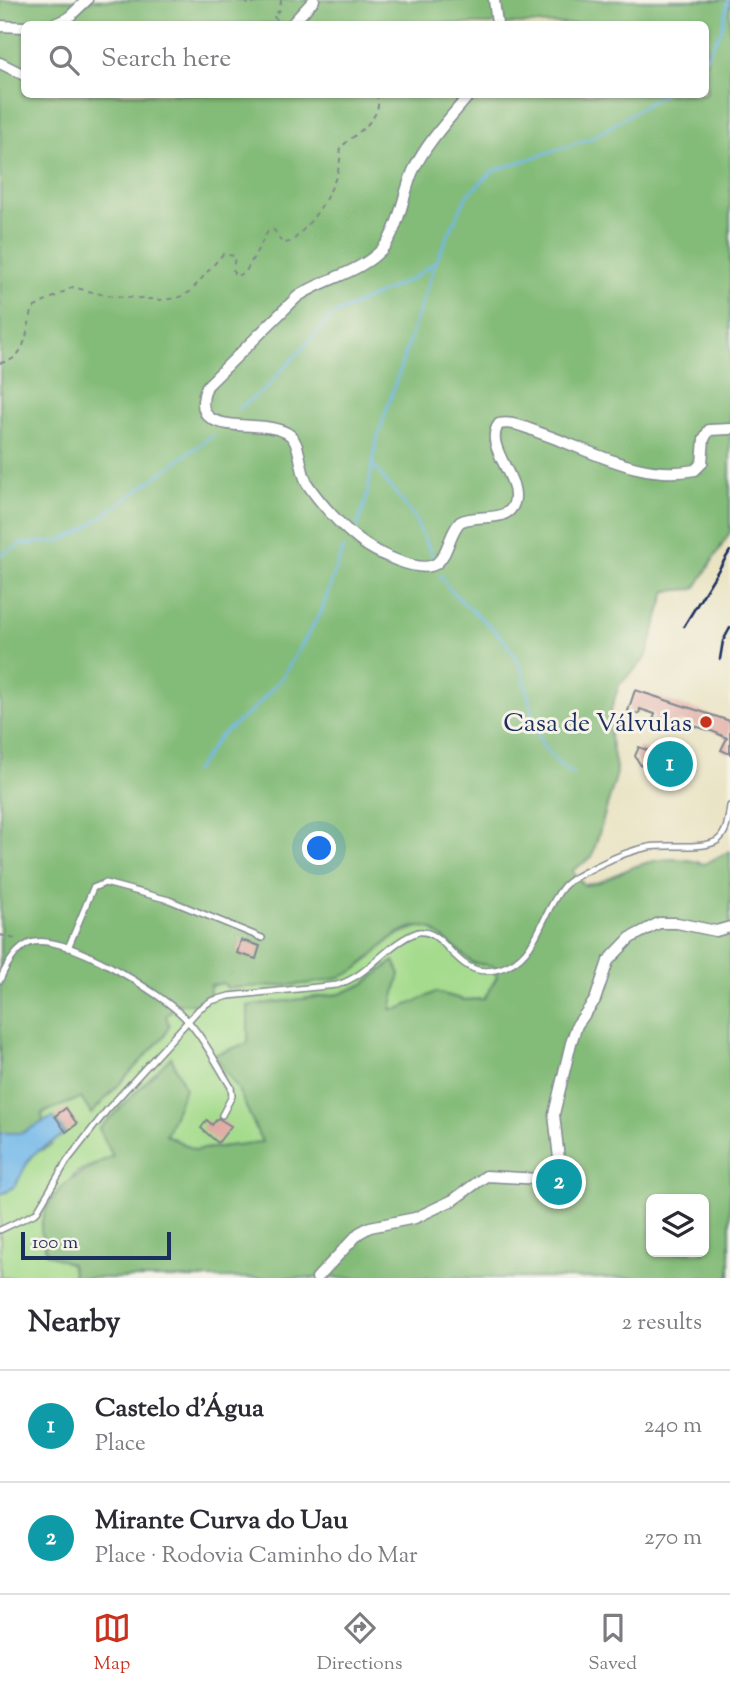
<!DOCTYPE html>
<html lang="en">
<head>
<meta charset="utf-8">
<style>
  :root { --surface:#fff; --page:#f7f7f7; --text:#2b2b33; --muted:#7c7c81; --line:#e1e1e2; --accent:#c8321e }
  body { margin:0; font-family:"Sorts Mill Goudy",serif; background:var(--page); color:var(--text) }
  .controls { position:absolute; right:21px; bottom:21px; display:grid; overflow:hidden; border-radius:10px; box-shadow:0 2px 5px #0004 }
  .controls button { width:63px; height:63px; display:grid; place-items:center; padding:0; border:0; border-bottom:2px solid var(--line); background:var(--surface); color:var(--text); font:35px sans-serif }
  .scale { position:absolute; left:21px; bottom:18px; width:150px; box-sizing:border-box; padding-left:7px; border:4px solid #1b2f5e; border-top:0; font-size:19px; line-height:24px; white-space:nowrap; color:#1b2f5e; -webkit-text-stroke:5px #f7f3e8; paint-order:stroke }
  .you { position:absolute; left:320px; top:849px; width:24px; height:24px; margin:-18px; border:5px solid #fff; border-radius:50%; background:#1a73e8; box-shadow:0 0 0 10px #1a73e833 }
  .badge { display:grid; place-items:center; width:46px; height:46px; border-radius:50%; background:var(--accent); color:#fff; font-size:23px; font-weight:700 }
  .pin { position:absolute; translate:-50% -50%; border:4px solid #fff; box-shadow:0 2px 7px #0006 }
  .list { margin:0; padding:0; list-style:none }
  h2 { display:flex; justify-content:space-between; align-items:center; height:91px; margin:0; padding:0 28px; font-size:30px }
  h2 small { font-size:23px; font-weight:400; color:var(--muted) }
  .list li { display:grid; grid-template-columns:46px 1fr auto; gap:21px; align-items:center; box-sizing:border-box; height:112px; padding:0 28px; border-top:2px solid var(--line) }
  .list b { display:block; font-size:26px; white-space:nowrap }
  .list p { margin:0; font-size:23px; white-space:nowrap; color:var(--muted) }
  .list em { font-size:23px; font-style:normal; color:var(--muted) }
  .icon { flex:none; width:38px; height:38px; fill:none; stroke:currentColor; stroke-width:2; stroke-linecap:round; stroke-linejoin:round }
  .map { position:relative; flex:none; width:730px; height:1278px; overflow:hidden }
  .search { position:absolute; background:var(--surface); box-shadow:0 2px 5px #0004; left:21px; right:21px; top:21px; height:77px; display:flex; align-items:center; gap:18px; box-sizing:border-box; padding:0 24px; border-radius:10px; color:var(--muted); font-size:26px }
  .sheet { height:315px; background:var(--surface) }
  nav { display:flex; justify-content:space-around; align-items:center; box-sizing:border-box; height:98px; border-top:2px solid var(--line); background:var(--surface); font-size:19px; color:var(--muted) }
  nav a { display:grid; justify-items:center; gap:4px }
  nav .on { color:var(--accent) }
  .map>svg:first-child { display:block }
  .green { fill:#a4db8c; stroke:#608575; stroke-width:2 }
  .forest { fill:#83bb78; stroke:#4f756b; stroke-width:2; fill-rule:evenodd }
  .water { fill:#72b8e9; stroke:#4674a4; stroke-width:2 }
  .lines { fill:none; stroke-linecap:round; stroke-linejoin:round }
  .stream { stroke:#72b8e9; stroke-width:2.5 }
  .building { fill:#e0aaa4 }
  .service-casing { stroke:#82888f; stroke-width:8 }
  .minor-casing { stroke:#82888f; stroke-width:13 }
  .path { stroke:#82888f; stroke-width:2; stroke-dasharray:5 5; stroke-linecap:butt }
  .service { stroke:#fff; stroke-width:5 }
  .minor { stroke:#fff; stroke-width:10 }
  .rail { stroke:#1b2f5e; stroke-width:2.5 }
  .poi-dot { fill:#c8321e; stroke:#f7f3e8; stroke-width:2.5 }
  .labels { text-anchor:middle; stroke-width:6; stroke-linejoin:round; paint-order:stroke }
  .poi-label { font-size:26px; fill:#1b2f5e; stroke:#f7f3e8; text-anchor:end }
</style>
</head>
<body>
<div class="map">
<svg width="730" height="1278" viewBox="0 0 730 1278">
  <rect width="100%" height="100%" fill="#f7f3e8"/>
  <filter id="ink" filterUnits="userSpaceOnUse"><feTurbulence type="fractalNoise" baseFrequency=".0143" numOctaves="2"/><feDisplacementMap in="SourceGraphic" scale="14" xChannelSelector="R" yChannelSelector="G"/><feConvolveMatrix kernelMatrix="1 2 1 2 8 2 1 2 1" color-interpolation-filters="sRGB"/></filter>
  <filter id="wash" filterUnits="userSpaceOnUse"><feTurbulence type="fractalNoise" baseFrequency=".00686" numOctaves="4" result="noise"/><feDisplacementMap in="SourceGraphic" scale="28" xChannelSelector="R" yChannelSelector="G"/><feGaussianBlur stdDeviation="1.57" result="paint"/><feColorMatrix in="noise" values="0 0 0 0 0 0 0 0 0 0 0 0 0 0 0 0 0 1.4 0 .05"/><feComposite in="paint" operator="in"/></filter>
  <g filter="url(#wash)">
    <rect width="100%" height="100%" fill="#e8e2c0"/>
    <path class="green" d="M424,926L432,929L457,951L493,966L497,977L484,999L464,1000L436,992L399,1009L390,1008L400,974L394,961L364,984L340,994L248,1006V1043L214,1055L238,1089L263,1142L195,1150L166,1135L185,1088L171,1057L113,1156L77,1172L54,1197L41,1227L47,1253L72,1264L74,1278H0V1194L7,1192L35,1153L52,1145L53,1118L43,1123L42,1113L81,1097L92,1113L165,1035L169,1025L165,1016C181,1000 201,987 224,983L227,988C262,985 327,988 356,969C387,948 382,936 424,926Z"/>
    <path class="forest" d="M0,0H730V532L695,589L666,591L646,658L619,685L611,710L610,736L617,773L592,857L572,871L584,885C601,884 609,877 624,871C650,859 677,855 704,864L730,851V1278H74L71,1264L47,1254C45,1246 40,1234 41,1227C46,1189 83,1170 113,1156L99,1129L171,1057L185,1088L166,1135L195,1150L262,1142L238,1089L214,1055L248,1043V1006L340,994L364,984L394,961L400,974L391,1009H399L436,992L464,1000L484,999L497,977L493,966L473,963L432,929C398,918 379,954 355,970C325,989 262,985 227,988L224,983L210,985V993L196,1004H177L166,1016L169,1025L165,1035L91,1114L81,1098L42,1113L43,1123L22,1133H0ZM24,24H706V94H24ZM651,1199H704V1252H651Z"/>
    <path class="water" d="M53,1117L65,1133C55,1142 38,1149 32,1156C20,1170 21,1189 0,1194V1133H22Z"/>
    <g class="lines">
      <g class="stream">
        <polyline points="706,57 722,29 728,0"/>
        <polyline points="238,409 264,390 333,315 415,277 436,261 467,195 493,171 592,138 663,94"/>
        <polyline points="373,465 413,515 432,555"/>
        <polyline points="357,527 366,500 377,439 435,263"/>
        <polyline points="0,555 21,544 60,541 81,532 213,435"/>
        <path d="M440,575C458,607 494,621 513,653C540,697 518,740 573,774"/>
        <polyline points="195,771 219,737 254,709 281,679 321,613 343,548"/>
      </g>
    </g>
    <g id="blocks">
      <g class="building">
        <polygon points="635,690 730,721 730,754 721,750 727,738 714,732 679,721 676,731 652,723 655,714 640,709 639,714 628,711"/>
        <polygon points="639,747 664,757 667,751 687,759 683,774 677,780 669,781 661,777 658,764 641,766 635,756"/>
        <polygon points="241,940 260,946 256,959 237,953"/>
        <polygon points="66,1108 77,1124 66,1132 55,1116"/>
        <polygon points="218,1118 231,1126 218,1143 201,1128 207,1120 212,1125"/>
      </g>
    </g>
  </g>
  <g filter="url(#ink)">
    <use href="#blocks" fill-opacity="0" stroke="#82888f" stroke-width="2"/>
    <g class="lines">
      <defs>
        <g id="service">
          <polyline points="68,948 93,888 105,883 169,900 262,938"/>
          <path d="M0,980C6,966 15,949 30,943C63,931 163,994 186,1019C204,1038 217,1065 231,1087L232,1096L222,1115"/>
          <path d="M0,1230L36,1213L67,1161L107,1110L199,1009L211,1001L229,996L337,985C372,974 385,944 418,932C448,929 454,978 495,970C538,961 539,916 563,887C572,877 587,871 599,865C615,857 632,850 649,847C667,844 705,850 718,840C728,832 728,818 730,806"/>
        </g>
        <g id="minor">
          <polyline points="494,0 497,24"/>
          <polyline points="54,24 67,19 87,0"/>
          <polyline points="292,24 314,0"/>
          <polyline points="0,26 24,27"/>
          <polyline points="0,63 24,75"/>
          <path d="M470,94C449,119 427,142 413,171C402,196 399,236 377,254C355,274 321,280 297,297L207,386C184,443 266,415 290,435C302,446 299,471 308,485C321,504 341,526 359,540C373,551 421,576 437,563C449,553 449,533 460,522C475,513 508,524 514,503C522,478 482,446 499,424C513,421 527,428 540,433C591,450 640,481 695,470L702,463L704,439L709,430L730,429"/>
          <polyline points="317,1278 359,1233 370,1227 415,1218 453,1200 486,1176 540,1179 553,1173 559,1159 554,1114 571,1043 577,1025 595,1000 608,961 630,938 659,923 677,923 716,931 730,927"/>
        </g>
      </defs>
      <use href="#service" class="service-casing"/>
      <use href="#minor" class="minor-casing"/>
      <g class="path">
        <polyline points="246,0 248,5 262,0"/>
        <polyline points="281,0 280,10 273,16 282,24"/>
        <path d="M0,363C28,360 26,328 33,308L73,287L104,295L160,300L177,298L190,292L223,254L235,256L233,270L235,276L245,273L268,231L274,230L282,243L291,242C315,221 344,178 340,148C353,135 387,117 376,94"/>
        <polyline points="0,935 19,940"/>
      </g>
      <use href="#service" class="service"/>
      <use href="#minor" class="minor"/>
      <g class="rail">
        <polyline points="684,626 730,551"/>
        <polyline points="720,659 723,641 730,628"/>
      </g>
    </g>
  </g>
  <circle class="poi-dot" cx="706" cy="722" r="7"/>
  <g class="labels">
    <g class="poi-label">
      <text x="692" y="731">Casa de Válvulas</text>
    </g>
  </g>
</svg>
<div class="controls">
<button><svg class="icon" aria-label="layers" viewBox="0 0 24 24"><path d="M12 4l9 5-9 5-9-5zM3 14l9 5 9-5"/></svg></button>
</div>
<div class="scale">100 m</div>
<div class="you"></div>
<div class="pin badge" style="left:670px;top:764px;background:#0f9aa8">1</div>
<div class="pin badge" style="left:559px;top:1182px;background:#0f9aa8">2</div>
<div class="search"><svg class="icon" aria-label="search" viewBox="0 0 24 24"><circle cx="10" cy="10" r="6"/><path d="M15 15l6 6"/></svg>Search here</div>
</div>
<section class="sheet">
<h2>Nearby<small>2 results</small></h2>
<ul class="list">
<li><span class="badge" style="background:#0f9aa8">1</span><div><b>Castelo d’Água</b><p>Place</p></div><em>240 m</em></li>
<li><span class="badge" style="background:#0f9aa8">2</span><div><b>Mirante Curva do Uau</b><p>Place · Rodovia Caminho do Mar</p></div><em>270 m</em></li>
</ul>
</section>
<nav>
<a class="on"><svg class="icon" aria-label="map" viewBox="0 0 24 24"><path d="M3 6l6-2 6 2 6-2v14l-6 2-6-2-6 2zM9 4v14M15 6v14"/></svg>Map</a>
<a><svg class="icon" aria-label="directions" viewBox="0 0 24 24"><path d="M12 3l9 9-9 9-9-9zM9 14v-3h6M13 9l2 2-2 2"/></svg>Directions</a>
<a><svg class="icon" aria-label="saved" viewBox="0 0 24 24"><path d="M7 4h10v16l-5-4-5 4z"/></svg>Saved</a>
</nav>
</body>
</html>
